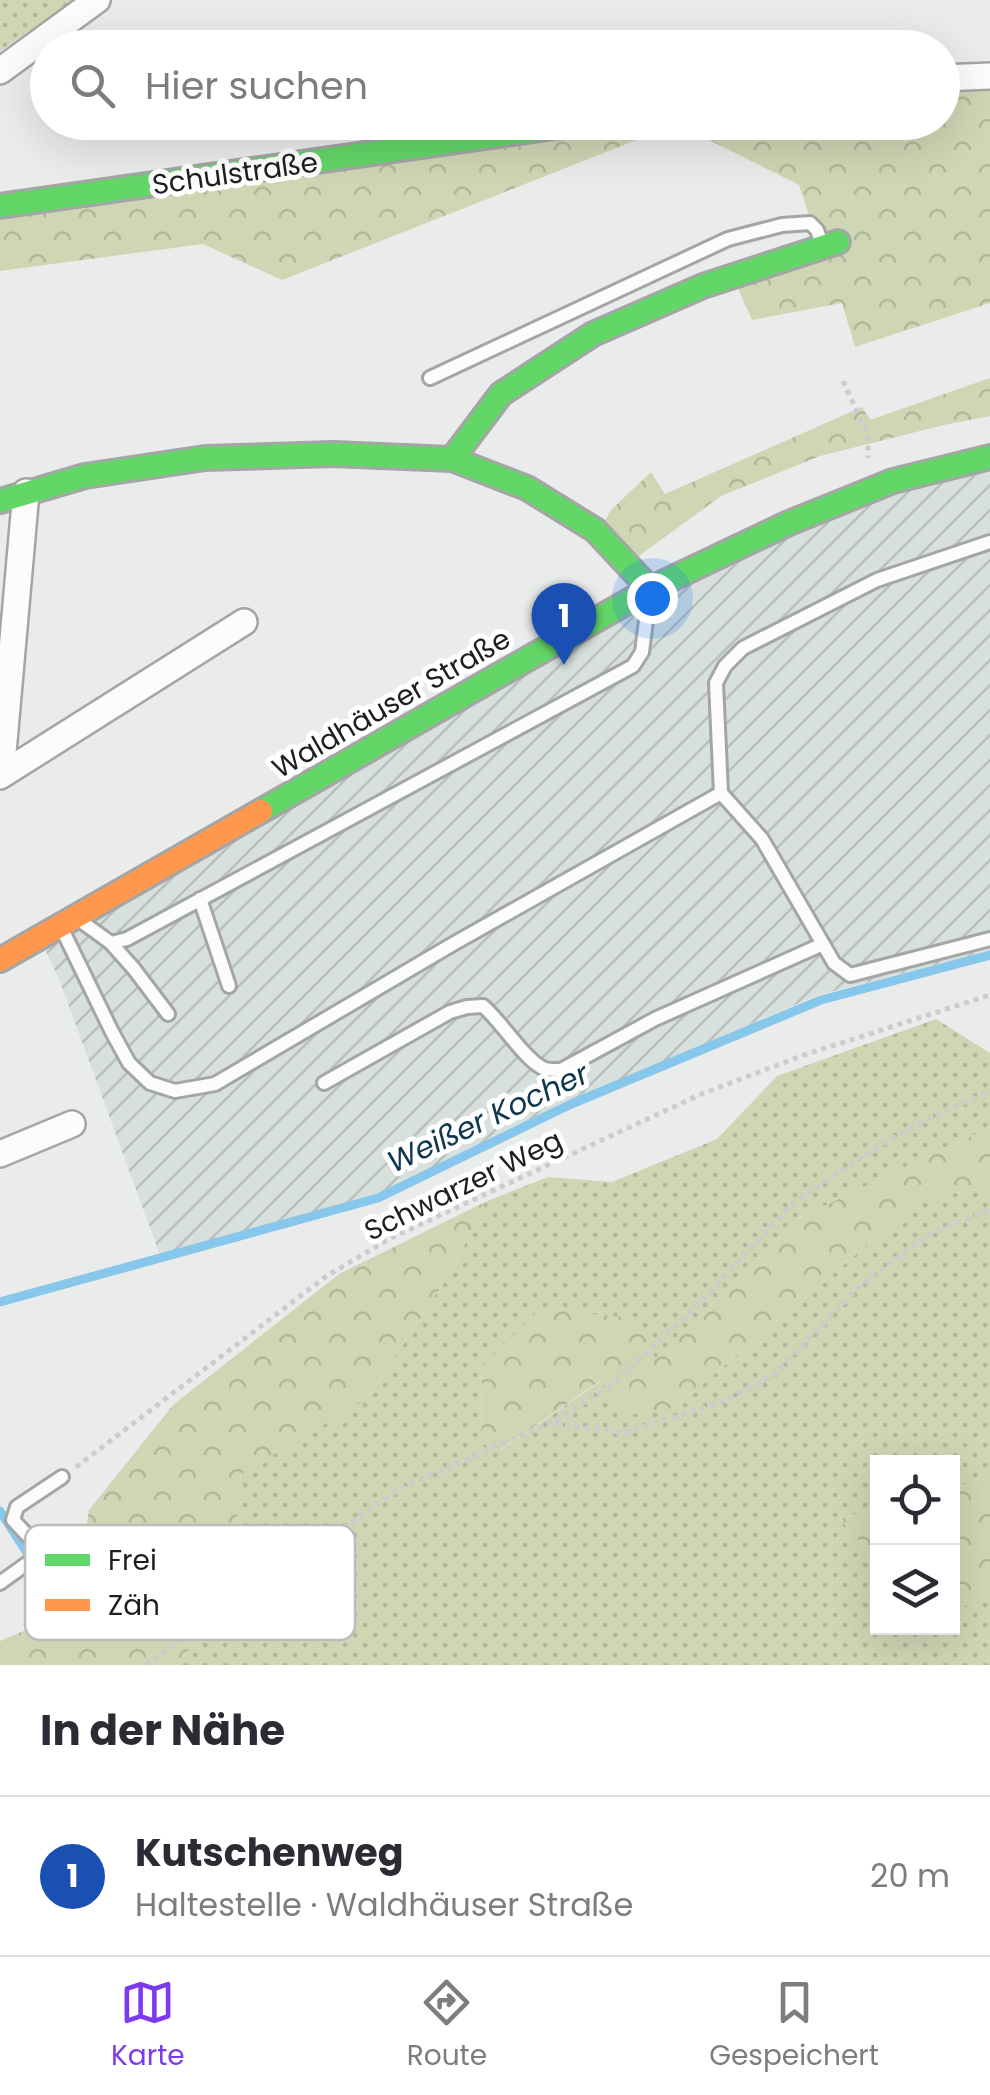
<!DOCTYPE html>
<html lang="de">
<head>
<meta charset="utf-8">
<style>
  :root { --surface:#fff; --page:#f2f2f3; --text:#2b2b33; --muted:#7c7c81; --line:#e1e1e2; --accent:#7c3aed }
  body { margin:0; font-family:Poppins,sans-serif; background:var(--page); color:var(--text) }
  .controls { position:absolute; right:30px; bottom:30px; display:grid; overflow:hidden; border-radius:0px; box-shadow:0 10px 40px #0002 }
  .controls button { width:90px; height:90px; display:grid; place-items:center; padding:0; border:0; border-bottom:2px solid var(--line); background:var(--surface); color:var(--text); font:50px sans-serif }
  .you { position:absolute; left:652px; top:598px; width:35px; height:35px; margin:-25px; border:8px solid #fff; border-radius:50%; background:#1a73e8; box-shadow:0 0 0 15px #1a73e833 }
  .badge { display:grid; place-items:center; width:65px; height:65px; border-radius:50%; background:var(--accent); color:#fff; font-size:32px; font-weight:700 }
  .pin { position:absolute; translate:-50% -82px; filter:drop-shadow(0 2px 5px #0008) }
  .pin::after { content:''; position:absolute; top:52px; width:35px; height:30px; background:inherit; clip-path:polygon(0 0,100% 0,50% 100%) }
  .list { margin:0; padding:0; list-style:none }
  h2 { display:flex; justify-content:space-between; align-items:center; height:130px; margin:0; padding:0 40px; font-size:42px }
  h2 small { font-size:32px; font-weight:400; color:var(--muted) }
  .list li { display:grid; grid-template-columns:65px 1fr auto; gap:30px; align-items:center; box-sizing:border-box; height:160px; padding:0 40px; border-top:2px solid var(--line) }
  .list b { display:block; font-size:38px; white-space:nowrap }
  .list p { margin:0; font-size:32px; white-space:nowrap; color:var(--muted) }
  .list em { font-size:32px; font-style:normal; color:var(--muted) }
  .icon { flex:none; width:55px; height:55px; fill:none; stroke:currentColor; stroke-width:2; stroke-linecap:round; stroke-linejoin:round }
  .map { position:relative; flex:none; width:990px; height:1665px; overflow:hidden }
  .search { position:absolute; background:var(--surface); box-shadow:0 10px 40px #0002; left:30px; right:30px; top:30px; height:110px; display:flex; align-items:center; gap:25px; box-sizing:border-box; padding:0 35px; border-radius:55px; color:var(--muted); font-size:38px }
  .sheet { height:290px; background:var(--surface) }
  nav { display:flex; justify-content:space-around; align-items:center; box-sizing:border-box; height:140px; border-top:2px solid var(--line); background:var(--surface); font-size:28px; color:var(--muted) }
  nav a { display:grid; justify-items:center; gap:5px }
  nav .on { color:var(--accent) }
  .map>svg:first-child { display:block }
  .industrial { fill:url(#industrial-furrows) }
  .grass { fill:url(#grass-dots) }
  .forest { fill:url(#forest-crowns) }
  .lines { fill:none; stroke-linecap:round; stroke-linejoin:round }
  .stream { stroke:#86c7eb; stroke-width:9 }
  .lane-casing { stroke:#a4a6a5; stroke-width:18 }
  .street-casing { stroke:#a4a6a5; stroke-width:30 }
  .fast-casing { stroke:#a4a6a5; stroke-width:28 }
  .slow-casing { stroke:#a4a6a5; stroke-width:28 }
  .path { stroke:#ccc; stroke-width:5; stroke-dasharray:5 5; stroke-linecap:butt }
  .lane { stroke:#fcfcfc; stroke-width:12 }
  .street { stroke:#fcfcfc; stroke-width:25 }
  .fast { stroke:#63d668; stroke-width:22 }
  .slow { stroke:#ff974d; stroke-width:22 }
  .labels { text-anchor:middle; stroke-width:10; stroke-linejoin:round; paint-order:stroke }
  .street-label { font-size:28px; fill:#1d1f1f; stroke:#fff }
  .water-label { font-size:30px; font-style:italic; fill:#0f374d; stroke:#fff }
  .key { fill:#fff; stroke:#bbbcbc; stroke-width:2.5 }
  .key-label { font-size:28px; fill:#1d1f1f }
</style>
</head>
<body>
<div class="map">
<svg width="990" height="1665" viewBox="0 0 990 1665">
  <defs>
    <pattern id="industrial-furrows" width="10" height="10" patternUnits="userSpaceOnUse" patternTransform="scale(2.5)"><rect width="10" height="10" fill="#d7e0dd"/><path d="M-1 1l2-2M0 10L10 0M9 11l2-2" fill="none" stroke="#b8c0bd"/></pattern>
    <pattern id="grass-dots" width="8" height="8" patternUnits="userSpaceOnUse" patternTransform="scale(2.5)"><rect width="8" height="8" fill="#cfd6b4"/><path d="M2 2h.1M6 6h.1" fill="none" stroke="#b1b79a" stroke-width="1.8" stroke-linecap="round"/></pattern>
    <pattern id="forest-crowns" width="20" height="18" patternUnits="userSpaceOnUse" patternTransform="scale(2.5)"><rect width="20" height="18" fill="#cfd6b4"/><path d="M2 6a3 3 0 1 1 6 0M12 15a3 3 0 1 1 6 0" fill="none" stroke="#b1b79a"/></pattern>
  </defs>
  <rect width="100%" height="100%" fill="#e9eceb"/>
  <polygon class="industrial" points="990,462 990,951 818,995 572,1101 376,1194 160,1255 59,979 41,941 791,528"/>
  <g class="grass">
    <polygon points="0,0 74,0 0,51"/>
    <polygon points="936,1019 990,1053 990,1127 799,1218 656,1360 482,1366 481,1443 501,1450 601,1381 674,1408 920,1200 990,1186 990,1477 953,1488 952,1462 878,1462 877,1508 840,1519 877,1563 878,1628 952,1628 953,1612 990,1593 990,1665 178,1665 228,1593 241,1473 368,1398 455,1265 485,1202 548,1177 612,1182 717,1139 777,1076"/>
  </g>
  <g class="forest">
    <polygon points="990,86 990,303 855,347 842,303 752,320 737,286 823,257 799,185 677,124 282,280 203,244 0,271 0,218 639,123 942,122 943,88"/>
    <polygon points="990,378 990,416 944,425 820,456 721,496 632,561 600,529 611,510 651,472 665,494 862,407 870,420"/>
    <polygon points="990,1127 990,1186 920,1200 674,1408 629,1415 600,1381 500,1450 481,1444 482,1366 541,1308 636,1319 656,1359 799,1218"/>
    <polygon points="485,1202 455,1265 368,1398 241,1474 228,1593 178,1665 0,1665 0,1641 47,1621 81,1563 89,1510 173,1405 339,1274"/>
    <polygon points="990,1477 990,1593 953,1612 953,1488"/>
    <polygon points="877,1508 878,1508 877,1563 840,1519"/>
  </g>
  <g class="lines">
    <g class="stream">
      <polyline points="0,1302 378,1198 569,1105 821,1000 990,955"/>
      <polyline points="0,1511 35,1565"/>
    </g>
    <defs>
      <g id="lane">
        <polyline points="430,378 728,239 782,225 810,223 817,230 822,244"/>
        <polyline points="990,542 877,580 743,648 725,666 716,683 721,793 762,839 834,963 850,975 990,939"/>
        <polyline points="200,899 229,986"/>
        <polyline points="78,919 111,943 127,939 633,666 642,652 649,597"/>
        <polyline points="61,927 112,1032 129,1063 150,1083 175,1091 215,1084 453,944 721,793"/>
        <polyline points="111,943 134,969 168,1014"/>
        <path d="M324,1083L450,1012L467,1007L483,1006C501,1021 526,1062 545,1069C546,1070 558,1070 561,1070L655,1019L823,944"/>
        <polyline points="0,1583 43,1552 13,1520 17,1507 62,1477"/>
      </g>
      <g id="street">
        <polyline points="0,71 97,0"/>
        <polyline points="942,78 990,76"/>
        <polyline points="1,775 26,492"/>
        <polyline points="0,776 244,622"/>
        <polyline points="0,1154 72,1124"/>
      </g>
      <g id="fast">
        <polyline points="0,206 589,122"/>
        <polyline points="452,459 501,394 593,334 703,286 838,242"/>
        <polyline points="0,501 85,476 205,458 333,454 452,459 527,488 595,530 650,589"/>
        <polyline points="261,811 650,589 789,523 893,481 990,457"/>
      </g>
      <polyline id="slow" points="0,960 261,811"/>
    </defs>
    <use href="#lane" class="lane-casing"/>
    <use href="#street" class="street-casing"/>
    <use href="#fast" class="fast-casing"/>
    <use href="#slow" class="slow-casing"/>
    <g class="path">
      <polyline points="843,381 868,436 868,458"/>
      <polyline points="555,1423 623,1433 714,1405 773,1376 864,1282 928,1235 990,1210"/>
      <polyline points="76,1467 328,1275 391,1238 699,1095 804,1055 990,995"/>
      <polyline points="146,1665 399,1489 552,1422 612,1385 696,1307 791,1205 872,1150 937,1114 990,1092"/>
    </g>
    <use href="#lane" class="lane"/>
    <use href="#street" class="street"/>
    <use href="#fast" class="fast"/>
    <use href="#slow" class="slow"/>
  </g>
  <g class="labels">
    <g class="street-label">
      <text transform="translate(235 173) rotate(-8)" y="10">Schulstraße</text>
      <text transform="translate(391 703) rotate(-30)" y="10">Waldhäuser Straße</text>
      <text transform="translate(463 1185) rotate(-26)" y="10">Schwarzer Weg</text>
    </g>
    <g class="water-label">
      <text transform="translate(488 1118) rotate(-25)" y="10">Weißer Kocher</text>
    </g>
  </g>
  <rect x="25" y="1525" width="330" height="115" rx="15" class="key"/>
  <rect x="45" y="1554" width="45" height="12" fill="#63d668"/>
  <rect x="45" y="1599" width="45" height="12" fill="#ff974d"/>
  <g class="key-label">
    <text x="108" y="1570">Frei</text>
    <text x="108" y="1615">Zäh</text>
  </g>
</svg>
<div class="controls">
<button><svg class="icon" aria-label="locate" viewBox="0 0 24 24"><circle cx="12" cy="12" r="6"/><path d="M12 2v4M12 18v4M2 12h4M18 12h4"/></svg></button>
<button><svg class="icon" aria-label="layers" viewBox="0 0 24 24"><path d="M12 4l9 5-9 5-9-5zM3 14l9 5 9-5"/></svg></button>
</div>
<div class="you"></div>
<div class="pin badge" style="left:564px;top:665px;background:#1a4fb4">1</div>
<div class="search"><svg class="icon" aria-label="search" viewBox="0 0 24 24"><circle cx="10" cy="10" r="6"/><path d="M15 15l6 6"/></svg>Hier suchen</div>
</div>
<section class="sheet">
<h2>In der Nähe<small></small></h2>
<ul class="list">
<li><span class="badge" style="background:#1a4fb4">1</span><div><b>Kutschenweg</b><p>Haltestelle · Waldhäuser Straße</p></div><em>20 m</em></li>
</ul>
</section>
<nav>
<a class="on"><svg class="icon" aria-label="map" viewBox="0 0 24 24"><path d="M3 6l6-2 6 2 6-2v14l-6 2-6-2-6 2zM9 4v14M15 6v14"/></svg>Karte</a>
<a><svg class="icon" aria-label="directions" viewBox="0 0 24 24"><path d="M12 3l9 9-9 9-9-9zM9 14v-3h6M13 9l2 2-2 2"/></svg>Route</a>
<a><svg class="icon" aria-label="saved" viewBox="0 0 24 24"><path d="M7 4h10v16l-5-4-5 4z"/></svg>Gespeichert</a>
</nav>
</body>
</html>
